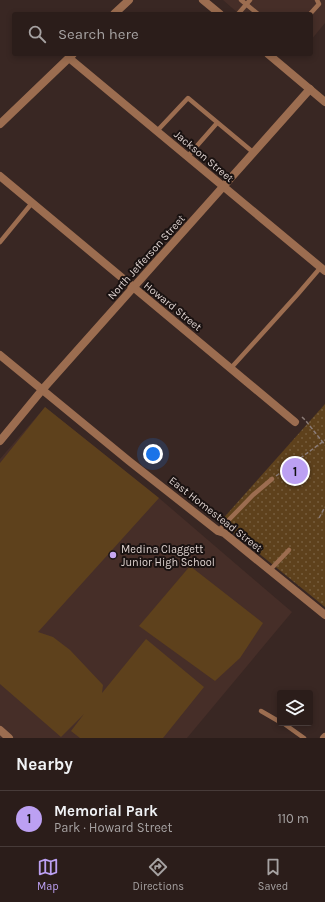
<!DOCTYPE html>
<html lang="en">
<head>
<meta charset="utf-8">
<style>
  :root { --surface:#2b1d1a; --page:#332623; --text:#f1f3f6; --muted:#a6a2a2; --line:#473b39; --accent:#bca0f2 }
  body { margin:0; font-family:Karla,sans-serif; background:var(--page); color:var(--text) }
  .controls { position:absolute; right:12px; bottom:12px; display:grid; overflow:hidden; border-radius:4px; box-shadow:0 2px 6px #0003 }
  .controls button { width:36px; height:36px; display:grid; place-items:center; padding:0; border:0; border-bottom:1px solid var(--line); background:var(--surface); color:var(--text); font:20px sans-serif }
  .you { position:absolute; left:153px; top:454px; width:14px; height:14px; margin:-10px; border:3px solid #fff; border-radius:50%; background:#1a73e8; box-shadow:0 0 0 6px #1a73e833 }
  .badge { display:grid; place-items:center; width:26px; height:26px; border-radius:50%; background:var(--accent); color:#111; font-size:13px; font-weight:700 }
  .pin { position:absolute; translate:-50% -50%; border:2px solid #fff; box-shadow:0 1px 4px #0006 }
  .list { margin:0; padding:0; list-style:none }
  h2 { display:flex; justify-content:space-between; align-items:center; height:52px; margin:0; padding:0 16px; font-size:17px }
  h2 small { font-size:13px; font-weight:400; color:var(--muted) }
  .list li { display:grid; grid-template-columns:26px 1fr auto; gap:12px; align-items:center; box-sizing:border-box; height:56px; padding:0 16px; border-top:1px solid var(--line) }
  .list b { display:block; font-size:15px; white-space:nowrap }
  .list p { margin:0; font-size:13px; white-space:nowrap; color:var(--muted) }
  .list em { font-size:13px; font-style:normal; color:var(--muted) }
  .icon { flex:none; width:22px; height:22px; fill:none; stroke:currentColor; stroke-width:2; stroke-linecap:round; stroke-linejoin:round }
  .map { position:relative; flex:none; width:325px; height:738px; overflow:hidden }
  .search { position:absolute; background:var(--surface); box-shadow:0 2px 6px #0003; left:12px; right:12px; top:12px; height:44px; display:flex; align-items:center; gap:10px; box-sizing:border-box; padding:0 14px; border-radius:4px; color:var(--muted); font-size:15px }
  .sheet { height:108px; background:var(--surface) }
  nav { display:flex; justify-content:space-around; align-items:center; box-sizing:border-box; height:56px; border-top:1px solid var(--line); background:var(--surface); font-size:11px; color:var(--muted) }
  nav a { display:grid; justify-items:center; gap:2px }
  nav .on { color:var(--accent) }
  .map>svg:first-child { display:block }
  .built { fill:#462e28 }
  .park { fill:url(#park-dots) }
  .garden { fill:#5e411c }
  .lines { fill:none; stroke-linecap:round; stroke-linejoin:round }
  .path { stroke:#8b7c78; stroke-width:1.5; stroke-dasharray:4 2; stroke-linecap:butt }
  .service { stroke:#9c6d50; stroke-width:4.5 }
  .minor { stroke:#9c6d50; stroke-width:8 }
  .tertiary { stroke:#9c6d50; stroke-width:8 }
  .poi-dot { fill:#c6a6f0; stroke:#1a1211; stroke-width:1.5 }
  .labels { text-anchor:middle; stroke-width:4; stroke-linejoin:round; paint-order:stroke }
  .street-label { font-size:11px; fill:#dfd3d0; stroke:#1a1211 }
  .poi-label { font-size:11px; fill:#dfd3d0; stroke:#1a1211; text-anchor:start }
</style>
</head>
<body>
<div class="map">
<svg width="325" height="738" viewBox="0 0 325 738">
  <defs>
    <pattern id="park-dots" width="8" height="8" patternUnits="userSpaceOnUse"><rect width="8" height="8" fill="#5e411c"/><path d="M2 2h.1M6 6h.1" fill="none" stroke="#755c3c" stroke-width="1.8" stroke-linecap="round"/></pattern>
  </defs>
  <rect width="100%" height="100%" fill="#392723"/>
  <g class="built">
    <polygon points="223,0 325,0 325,23 311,40 311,14 239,14"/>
    <polygon points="45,407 159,498 292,612 187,738 0,738 0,459"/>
  </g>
  <polygon class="park" points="325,404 325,607 220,522"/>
  <g class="garden">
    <polygon points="45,407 159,498 38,632 53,637 70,650 103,685 102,693 146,639 204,687 163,738 80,738 71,731 84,714 61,737 0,684 0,463"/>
    <polygon points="190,566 263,623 240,658 215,681 139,626"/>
  </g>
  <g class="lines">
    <g class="path">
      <polyline points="302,417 306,421 325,445"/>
      <polyline points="276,476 325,440"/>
      <polyline points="319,518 325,507"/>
    </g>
    <g class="service">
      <polyline points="241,0 258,14"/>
      <polyline points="238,14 250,0"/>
      <polyline points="310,14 319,4 317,0"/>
      <polyline points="157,131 188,98 254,153"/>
      <polyline points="188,156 217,123"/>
      <polyline points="0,242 32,203"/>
      <polyline points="231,368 297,295 321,267"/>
      <polyline points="218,531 253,495 272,479"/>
      <polyline points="270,570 289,550"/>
      <polyline points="261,711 280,722"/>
      <polyline points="283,723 304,738"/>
    </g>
    <g class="minor">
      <polyline points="203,0 220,14"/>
      <polyline points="114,14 129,0"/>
      <polyline points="268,54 325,102"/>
      <polyline points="69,58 325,271"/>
      <polyline points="0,124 73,54"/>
      <polyline points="0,176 295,422"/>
      <polyline points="0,355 129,461 218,531 224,533 325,615"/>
      <polyline points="0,441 42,390 310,89"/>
      <polyline points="324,738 325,737"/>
    </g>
    <polyline class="tertiary" points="0,730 9,738"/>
  </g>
  <circle class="poi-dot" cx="113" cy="555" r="4"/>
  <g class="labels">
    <g class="street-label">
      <text transform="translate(204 156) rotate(40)" y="4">Jackson Street</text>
      <text transform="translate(146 257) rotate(-48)" y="4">North Jefferson Street</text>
      <text transform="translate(173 306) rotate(39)" y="4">Howard Street</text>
      <text transform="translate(216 514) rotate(38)" y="4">East Homestead Street</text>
    </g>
    <g class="poi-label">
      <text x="121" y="553">Medina Claggett<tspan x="121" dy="13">Junior High School</tspan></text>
    </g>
  </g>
</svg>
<div class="controls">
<button><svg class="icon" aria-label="layers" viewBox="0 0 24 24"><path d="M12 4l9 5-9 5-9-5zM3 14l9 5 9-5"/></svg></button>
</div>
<div class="you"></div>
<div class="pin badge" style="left:295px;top:471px">1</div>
<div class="search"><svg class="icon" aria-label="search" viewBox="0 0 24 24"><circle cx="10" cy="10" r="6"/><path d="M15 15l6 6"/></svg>Search here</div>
</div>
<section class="sheet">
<h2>Nearby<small></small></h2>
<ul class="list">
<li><span class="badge">1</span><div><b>Memorial Park</b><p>Park · Howard Street</p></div><em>110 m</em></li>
</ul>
</section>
<nav>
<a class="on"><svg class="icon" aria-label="map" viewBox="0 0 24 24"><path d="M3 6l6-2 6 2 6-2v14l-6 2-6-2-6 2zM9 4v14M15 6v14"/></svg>Map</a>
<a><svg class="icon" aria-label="directions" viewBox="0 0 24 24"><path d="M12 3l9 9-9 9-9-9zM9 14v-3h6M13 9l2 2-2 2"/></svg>Directions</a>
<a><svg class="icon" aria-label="saved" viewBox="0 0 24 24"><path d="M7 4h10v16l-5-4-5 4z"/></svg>Saved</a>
</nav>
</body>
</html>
